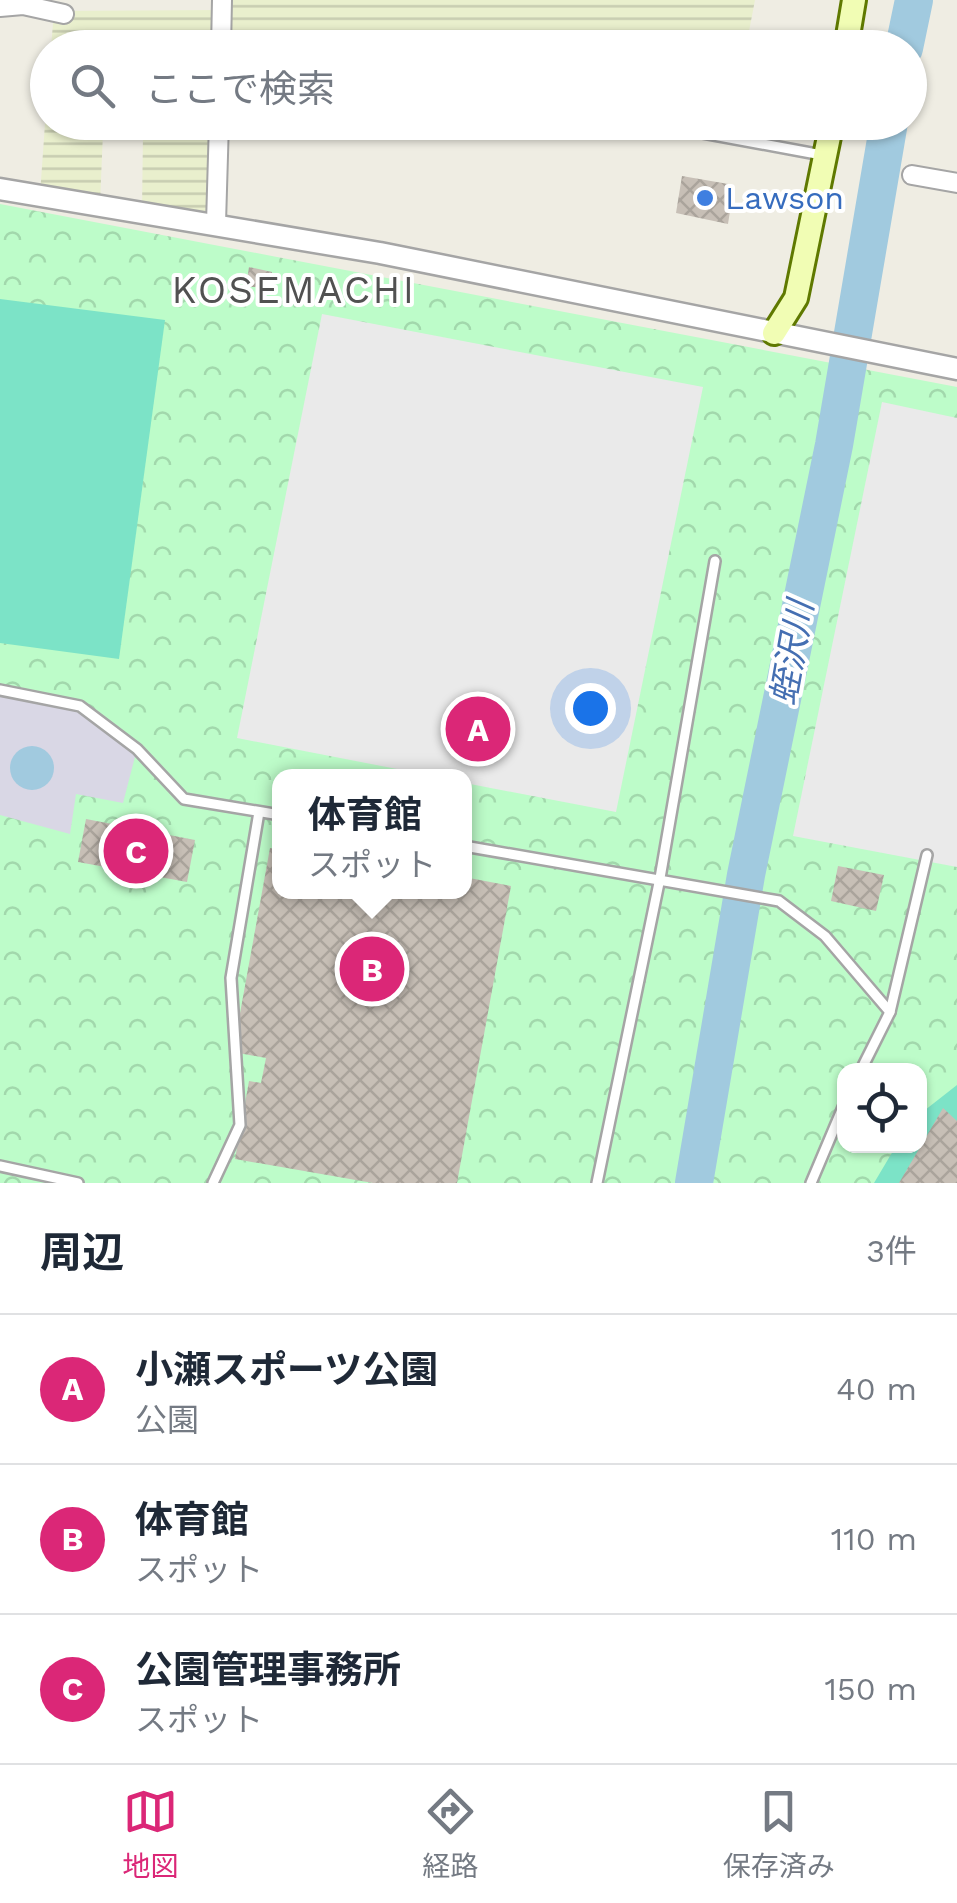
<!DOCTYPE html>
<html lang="ja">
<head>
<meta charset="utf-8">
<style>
  :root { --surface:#fff; --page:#f2f2f3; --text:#1f2937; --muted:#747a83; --line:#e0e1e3; --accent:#db2777 }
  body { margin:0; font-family:"Work Sans","Noto Sans JP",sans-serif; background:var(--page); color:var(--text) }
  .controls { position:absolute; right:30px; bottom:30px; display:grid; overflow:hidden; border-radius:20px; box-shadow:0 2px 8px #0004 }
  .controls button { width:90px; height:90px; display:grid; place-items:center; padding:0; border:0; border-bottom:2px solid var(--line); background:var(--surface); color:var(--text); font:50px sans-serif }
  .you { position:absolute; left:590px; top:708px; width:35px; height:35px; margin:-25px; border:8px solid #fff; border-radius:50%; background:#1a73e8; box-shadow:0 0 0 15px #1a73e833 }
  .badge { display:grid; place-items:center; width:65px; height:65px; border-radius:50%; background:var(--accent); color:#fff; font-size:32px; font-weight:700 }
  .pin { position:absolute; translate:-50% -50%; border:5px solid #fff; box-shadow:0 2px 10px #0006 }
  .popup { position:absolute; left:272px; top:769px; width:200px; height:130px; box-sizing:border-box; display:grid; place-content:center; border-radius:20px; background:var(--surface); filter:drop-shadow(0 2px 8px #0005); font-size:32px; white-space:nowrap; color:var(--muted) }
  .popup b { font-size:38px; color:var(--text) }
  .popup::after { content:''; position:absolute; left:50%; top:100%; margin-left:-20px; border:20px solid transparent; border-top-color:var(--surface) }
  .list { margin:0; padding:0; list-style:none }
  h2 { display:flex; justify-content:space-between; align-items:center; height:130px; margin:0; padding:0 40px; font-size:42px }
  h2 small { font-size:32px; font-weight:400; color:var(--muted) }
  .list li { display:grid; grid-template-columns:65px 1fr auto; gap:30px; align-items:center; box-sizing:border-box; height:150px; padding:0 40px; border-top:2px solid var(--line) }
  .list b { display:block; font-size:38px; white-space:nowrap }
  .list p { margin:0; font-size:32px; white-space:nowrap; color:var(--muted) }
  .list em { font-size:32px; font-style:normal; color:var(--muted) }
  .icon { flex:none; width:55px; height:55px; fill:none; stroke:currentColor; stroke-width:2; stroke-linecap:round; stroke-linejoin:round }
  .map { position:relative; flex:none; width:957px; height:1183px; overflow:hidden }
  .search { position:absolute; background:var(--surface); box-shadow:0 2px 8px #0004; left:30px; right:30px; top:30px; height:110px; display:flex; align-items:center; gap:25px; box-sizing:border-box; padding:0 35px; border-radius:55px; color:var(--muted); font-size:38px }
  .sheet { height:580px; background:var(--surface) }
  nav { display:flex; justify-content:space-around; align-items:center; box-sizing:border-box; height:140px; border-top:2px solid var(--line); background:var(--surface); font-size:28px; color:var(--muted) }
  nav a { display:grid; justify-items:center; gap:5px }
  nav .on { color:var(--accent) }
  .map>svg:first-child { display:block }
  .farmland { fill:url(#farmland-rules) }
  .park { fill:url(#park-crowns); fill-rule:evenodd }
  .pitch { fill:#7ce3c7 }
  .parking { fill:#eaeaea }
  .plaza { fill:#d9d7e5 }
  .water { fill:#a1cadf }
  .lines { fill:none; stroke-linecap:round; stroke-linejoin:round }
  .river { stroke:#a1cadf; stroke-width:38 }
  .building { fill:url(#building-cross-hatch) }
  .service-casing { stroke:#a5a5a5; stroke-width:14 }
  .minor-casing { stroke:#a5a5a5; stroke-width:22 }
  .tertiary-casing { stroke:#a5a5a5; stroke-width:25 }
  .secondary-casing { stroke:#5f7900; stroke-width:28 }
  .service { stroke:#fff; stroke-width:9 }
  .minor { stroke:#fff; stroke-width:18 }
  .tertiary { stroke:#fff; stroke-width:20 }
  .secondary { stroke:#f1fdb4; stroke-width:22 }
  .shop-dot { fill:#3f7fe0; stroke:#fff; stroke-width:4 }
  .labels { text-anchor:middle; stroke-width:8; stroke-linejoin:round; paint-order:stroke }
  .shop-label { font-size:32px; fill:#366cbe; stroke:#fff; text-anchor:start }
  .water-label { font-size:35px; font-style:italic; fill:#456fb2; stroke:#fff }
  .quarter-label { font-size:38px; letter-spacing:2.5px; fill:#515151; stroke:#fff }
</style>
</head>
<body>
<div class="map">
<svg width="957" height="1183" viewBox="0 0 957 1183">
  <defs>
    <pattern id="farmland-rules" width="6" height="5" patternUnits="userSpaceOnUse" patternTransform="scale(2.5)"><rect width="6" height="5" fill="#e9efcd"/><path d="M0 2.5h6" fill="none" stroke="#c7ccb0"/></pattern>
    <pattern id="park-crowns" width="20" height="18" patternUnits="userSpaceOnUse" patternTransform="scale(2.5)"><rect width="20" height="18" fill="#bdfcc9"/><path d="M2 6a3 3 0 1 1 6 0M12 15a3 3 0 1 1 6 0" fill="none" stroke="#a2d8ac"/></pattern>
    <pattern id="building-cross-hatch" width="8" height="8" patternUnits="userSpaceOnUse" patternTransform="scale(2.5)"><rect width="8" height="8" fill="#c7bfb6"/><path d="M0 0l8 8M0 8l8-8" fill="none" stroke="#aaa49c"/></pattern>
  </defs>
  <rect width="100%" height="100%" fill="#efede3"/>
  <g class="farmland">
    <polygon points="222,0 755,0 746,47 51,48 54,11 221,10"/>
    <polygon points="47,95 48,122 219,123 216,223 142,210 143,132 103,132 100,204 40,195"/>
  </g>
  <path class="park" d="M0,204L957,387V1183H0ZM280,776H464V892H280ZM844,1070H920V1146H844Z"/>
  <g class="pitch">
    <polygon points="0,299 165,320 119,659 0,643"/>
    <polygon points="957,1085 957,1183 874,1183 896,1146 920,1146 920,1114"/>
  </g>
  <g class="parking">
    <polygon points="322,314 703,387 616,812 465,783 464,776 433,776 237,738"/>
    <polygon points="882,402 957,418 957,867 793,836"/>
  </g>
  <polygon class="plaza" points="0,690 80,706 137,749 123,803 76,794 70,834 0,815"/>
  <circle class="water" cx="32" cy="768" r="22"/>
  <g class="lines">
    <g class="river">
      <polyline points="904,48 914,0"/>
      <polyline points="694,1183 746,875 834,445 889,122"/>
    </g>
  </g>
  <g class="building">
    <polygon points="682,176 734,185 728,224 676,213"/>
    <polygon points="249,267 272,272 270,287 246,287"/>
    <polygon points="86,819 195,840 187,882 78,862"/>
    <polygon points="270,848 280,850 280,892 464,892 464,877 511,886 457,1183 373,1183 235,1159 249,1081 261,1083 266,1058 233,1052"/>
    <polygon points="838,866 884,875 876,911 831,901"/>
    <polygon points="943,1108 957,1121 957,1183 899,1183"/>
  </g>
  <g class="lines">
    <defs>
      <g id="service">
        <polyline points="643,122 822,155"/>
        <polyline points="0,690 80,706 137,749 184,799 280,815"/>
        <polyline points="464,846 779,901 825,936 890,1012 861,1070"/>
        <polyline points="890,1012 927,855"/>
        <polyline points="0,1166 78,1183"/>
        <polyline points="213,1183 240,1125 231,978 259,812"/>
        <polyline points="597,1183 660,878 715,561"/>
        <polyline points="811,1183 844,1105"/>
      </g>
      <g id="minor">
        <polyline points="0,7 23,5 64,14"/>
        <polyline points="221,48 222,0"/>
        <polyline points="912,175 957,183"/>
        <polyline points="216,223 219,122"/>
      </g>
      <polyline id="tertiary" points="0,189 380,253 957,369"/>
      <g id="secondary">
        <polyline points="846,48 854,0"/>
        <polyline points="774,333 796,298 832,122"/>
      </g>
    </defs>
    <use href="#service" class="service-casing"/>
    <use href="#minor" class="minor-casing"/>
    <use href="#tertiary" class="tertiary-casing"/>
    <use href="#secondary" class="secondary-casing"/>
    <use href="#service" class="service"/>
    <use href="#minor" class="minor"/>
    <use href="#tertiary" class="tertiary"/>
    <use href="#secondary" class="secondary"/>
  </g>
  <circle class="shop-dot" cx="705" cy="198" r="10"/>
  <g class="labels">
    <g class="shop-label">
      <text x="725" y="209">Lawson</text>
    </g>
    <g class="water-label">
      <text transform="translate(792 653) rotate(-80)" y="12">蛭沢川</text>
    </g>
    <g class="quarter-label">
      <text x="294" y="303">KOSEMACHI</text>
    </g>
  </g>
</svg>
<div class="controls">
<button><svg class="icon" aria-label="locate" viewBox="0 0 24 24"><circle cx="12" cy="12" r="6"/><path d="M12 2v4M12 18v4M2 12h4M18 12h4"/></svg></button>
</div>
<div class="you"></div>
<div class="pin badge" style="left:478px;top:729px">A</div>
<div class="pin badge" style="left:372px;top:969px">B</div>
<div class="popup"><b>体育館</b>スポット</div>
<div class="pin badge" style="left:136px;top:851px">C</div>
<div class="search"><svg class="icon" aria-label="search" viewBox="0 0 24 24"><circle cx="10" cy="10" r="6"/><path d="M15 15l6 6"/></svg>ここで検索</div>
</div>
<section class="sheet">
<h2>周辺<small>3件</small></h2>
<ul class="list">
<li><span class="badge">A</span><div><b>小瀬スポーツ公園</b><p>公園</p></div><em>40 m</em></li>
<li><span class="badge">B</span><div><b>体育館</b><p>スポット</p></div><em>110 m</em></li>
<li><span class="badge">C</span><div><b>公園管理事務所</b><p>スポット</p></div><em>150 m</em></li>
</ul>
</section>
<nav>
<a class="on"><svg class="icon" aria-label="map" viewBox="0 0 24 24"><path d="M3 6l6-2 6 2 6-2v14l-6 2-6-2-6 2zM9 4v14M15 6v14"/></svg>地図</a>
<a><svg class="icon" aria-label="directions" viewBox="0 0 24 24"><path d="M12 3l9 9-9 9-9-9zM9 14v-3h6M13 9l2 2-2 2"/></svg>経路</a>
<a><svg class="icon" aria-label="saved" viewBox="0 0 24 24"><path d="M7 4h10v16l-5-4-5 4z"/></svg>保存済み</a>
</nav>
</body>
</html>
